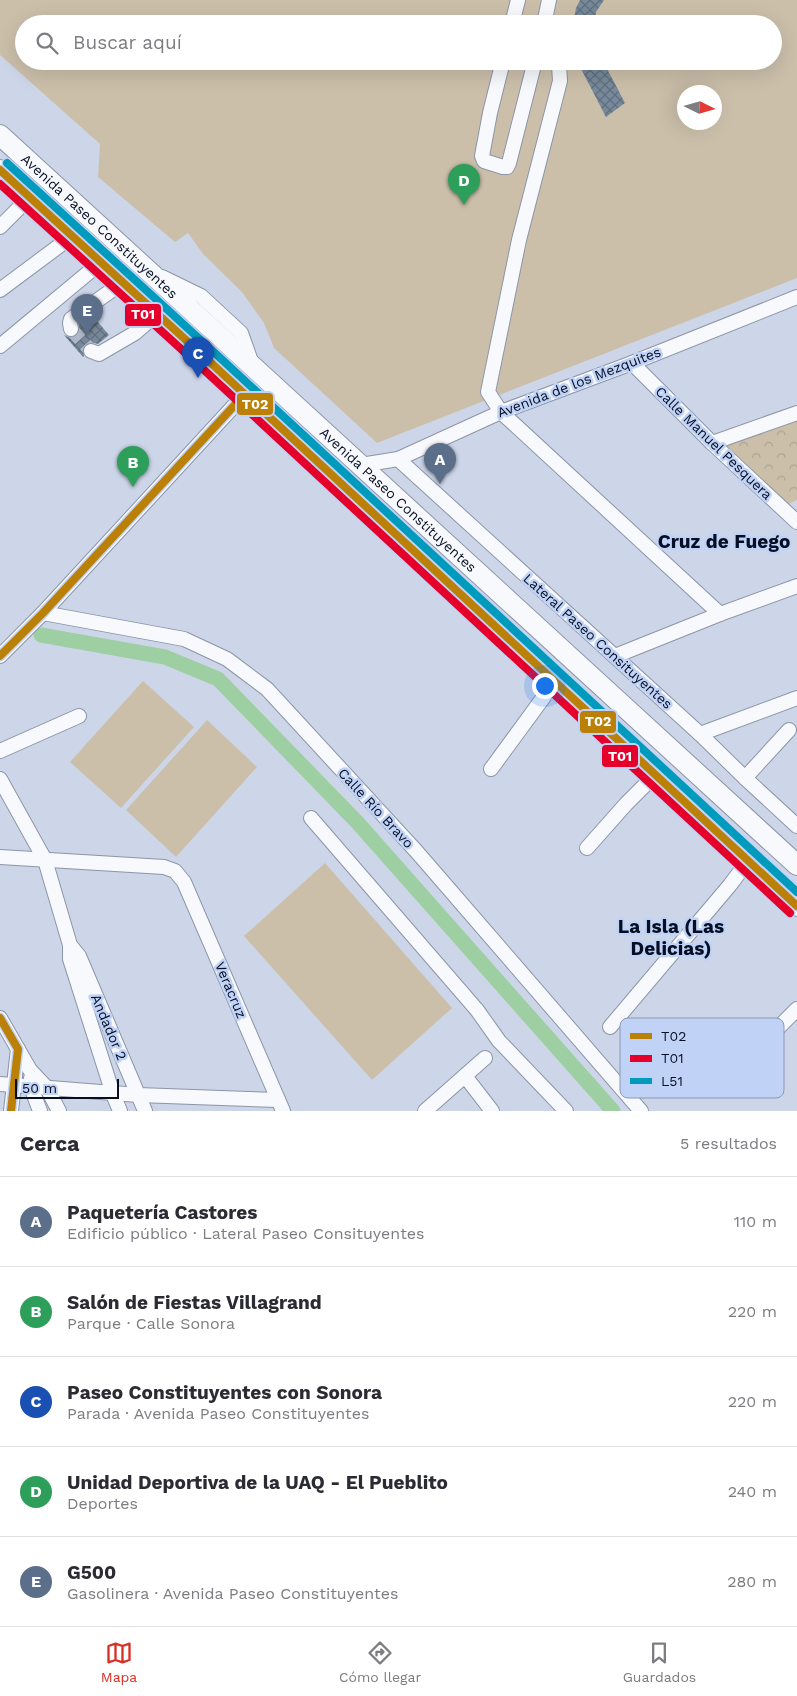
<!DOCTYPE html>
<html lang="es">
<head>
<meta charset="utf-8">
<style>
  :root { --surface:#fff; --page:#f7f7f7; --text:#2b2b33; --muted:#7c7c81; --line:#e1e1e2; --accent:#d93025 }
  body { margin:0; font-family:"Work Sans",sans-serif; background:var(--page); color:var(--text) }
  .compass { position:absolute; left:677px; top:85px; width:45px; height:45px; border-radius:50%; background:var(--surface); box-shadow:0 5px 20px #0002; rotate:95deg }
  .scale { position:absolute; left:15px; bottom:12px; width:104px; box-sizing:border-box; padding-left:5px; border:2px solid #050e22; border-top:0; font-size:14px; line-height:18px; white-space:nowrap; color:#050e22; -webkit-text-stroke:4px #c0d3f6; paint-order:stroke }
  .you { position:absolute; left:544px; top:685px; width:18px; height:18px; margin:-12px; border:4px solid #fff; border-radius:50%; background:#1a73e8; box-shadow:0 0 0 8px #1a73e833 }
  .badge { display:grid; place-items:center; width:32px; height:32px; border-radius:50%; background:var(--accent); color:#fff; font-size:16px; font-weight:700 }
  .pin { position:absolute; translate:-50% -41px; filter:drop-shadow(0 1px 2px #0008) }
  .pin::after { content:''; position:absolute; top:26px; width:18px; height:15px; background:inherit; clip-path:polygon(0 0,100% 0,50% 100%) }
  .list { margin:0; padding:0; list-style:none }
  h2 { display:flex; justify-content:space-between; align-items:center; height:65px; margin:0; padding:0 20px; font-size:21px }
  h2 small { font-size:16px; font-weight:400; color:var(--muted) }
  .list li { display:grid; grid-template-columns:32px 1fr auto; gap:15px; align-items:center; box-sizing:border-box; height:90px; padding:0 20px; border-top:1px solid var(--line) }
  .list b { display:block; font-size:19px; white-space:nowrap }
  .list p { margin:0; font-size:16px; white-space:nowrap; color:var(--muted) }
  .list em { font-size:16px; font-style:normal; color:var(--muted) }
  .icon { flex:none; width:28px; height:28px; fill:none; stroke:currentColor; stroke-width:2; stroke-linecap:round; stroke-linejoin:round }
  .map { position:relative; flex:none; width:797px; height:1111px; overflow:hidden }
  .search { position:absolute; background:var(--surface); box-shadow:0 5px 20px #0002; left:15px; right:15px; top:15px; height:55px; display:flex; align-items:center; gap:12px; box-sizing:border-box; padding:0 18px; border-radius:28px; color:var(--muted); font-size:19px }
  .sheet { height:515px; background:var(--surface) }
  nav { display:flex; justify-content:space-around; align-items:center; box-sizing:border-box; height:70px; border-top:1px solid var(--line); background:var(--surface); font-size:14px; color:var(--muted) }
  nav a { display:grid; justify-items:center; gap:2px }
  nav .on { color:var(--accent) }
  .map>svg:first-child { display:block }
  .grass { fill:#cbbfaa; fill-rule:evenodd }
  .forest { fill:url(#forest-crowns) }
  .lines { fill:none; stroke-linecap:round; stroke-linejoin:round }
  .canal { stroke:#9ecfa2; stroke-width:15 }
  .building { fill:url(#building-cross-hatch) }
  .minor-tunnel { stroke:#afb8cb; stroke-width:14; stroke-dasharray:14 7; stroke-linecap:butt }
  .minor-casing { stroke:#8c95a8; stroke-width:16 }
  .highway-casing { stroke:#8c95a8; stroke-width:22 }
  .minor { stroke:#f8f9fc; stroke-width:14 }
  .highway { stroke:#f8f9fc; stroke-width:20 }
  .bus-1-casing { stroke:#c0d3f6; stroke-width:11 }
  .bus-2-casing { stroke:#c0d3f6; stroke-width:11 }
  .bus-3-casing { stroke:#c0d3f6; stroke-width:11 }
  .bus-1 { stroke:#ba8008; stroke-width:8 }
  .bus-2 { stroke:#e4002b; stroke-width:8 }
  .bus-3 { stroke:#009abd; stroke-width:8 }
  .labels { text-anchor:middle; stroke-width:5; stroke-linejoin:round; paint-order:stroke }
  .street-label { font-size:14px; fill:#050e22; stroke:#c0d3f6 }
  .district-label { font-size:19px; font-weight:bold; fill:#050e22; stroke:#c0d3f6 }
  .key { fill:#c0d3f6; stroke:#8898b6; stroke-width:1 }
  .key-label { font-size:14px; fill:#050e22 }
  .line-badge { stroke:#c0d3f6; stroke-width:2 }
  .badge-label { font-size:14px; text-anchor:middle; font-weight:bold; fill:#fff }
</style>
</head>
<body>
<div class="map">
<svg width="797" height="1111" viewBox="0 0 797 1111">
  <defs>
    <pattern id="forest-crowns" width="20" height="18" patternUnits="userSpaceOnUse" patternTransform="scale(1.25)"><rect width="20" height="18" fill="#cbbfaa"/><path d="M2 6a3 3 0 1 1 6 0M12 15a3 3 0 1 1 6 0" fill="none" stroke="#ada392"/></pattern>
    <pattern id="building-cross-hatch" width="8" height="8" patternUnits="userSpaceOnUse" patternTransform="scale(1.25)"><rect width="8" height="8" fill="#77899a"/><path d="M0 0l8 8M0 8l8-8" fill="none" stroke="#606e7d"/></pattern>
  </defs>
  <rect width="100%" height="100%" fill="#cdd6e9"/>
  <g class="grass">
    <path d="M0,0H797V278L377,443L274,348L264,323L242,292L203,254L188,233L175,242L98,177L100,144L0,55ZM24,24H773V61H24ZM684,92H714V122H684Z"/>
    <polygon points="143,681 194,727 121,808 70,762"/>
    <polygon points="207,720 257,767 176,857 126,810"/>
    <polygon points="325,863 452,1008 372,1080 244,936"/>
  </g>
  <polygon class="forest" points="797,416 797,500 784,506 719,445"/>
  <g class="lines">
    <polyline class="canal" points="41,635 165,657 218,679 357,822 613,1111"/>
  </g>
  <g class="building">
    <polygon points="580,0 604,0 596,12 594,24 573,24 576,8"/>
    <polygon points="577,61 603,61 625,103 606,117"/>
    <polygon points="92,315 109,335 98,344 90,342 85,345 83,348 84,356 83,357 64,335 68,337 76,336 79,332 79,324"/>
  </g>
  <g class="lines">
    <polyline class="minor-tunnel" points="71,329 91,351"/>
    <defs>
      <g id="minor">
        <polyline points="512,24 518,0"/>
        <polyline points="544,24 549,0"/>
        <polyline points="503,61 490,113 482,156 484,161 503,167 507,167 509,163 535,61"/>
        <polyline points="558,61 559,65 560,81 519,240 488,392 501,412 720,614"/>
        <polyline points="0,227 29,198"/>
        <polyline points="162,277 201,296 241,333 252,364"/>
        <polyline points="0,290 71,237"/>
        <polyline points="71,329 70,323 71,319 122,283"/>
        <polyline points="0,346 100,263"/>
        <polyline points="91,351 99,354 135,333 157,314"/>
        <polyline points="632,363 712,443 797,522"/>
        <polyline points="712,443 797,413"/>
        <polyline points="398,459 700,734 745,778 797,826"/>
        <polyline points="361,465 398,459 501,412 632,363 797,297"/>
        <polyline points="43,613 184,639 227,659 267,689 417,852 641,1111"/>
        <polyline points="0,656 43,613 244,395"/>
        <polyline points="615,656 720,614 797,586"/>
        <polyline points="700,734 797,698"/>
        <polyline points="0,751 79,716"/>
        <polyline points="491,769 554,683"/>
        <polyline points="745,778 789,730"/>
        <polyline points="0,779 45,860 70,945 70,959 113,1094 120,1111"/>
        <polyline points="311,818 477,1010 499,1041 566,1111"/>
        <polyline points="587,848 626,804 655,775"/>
        <polyline points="0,857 164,867 175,871 184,882 283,1111"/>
        <polyline points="70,945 79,956 145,1111"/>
        <polyline points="0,1018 30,1070 47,1088 59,1111"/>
        <polyline points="610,1027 730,885 748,861"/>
        <polyline points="771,1035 797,1009"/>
        <polyline points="465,1076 492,1111"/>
        <polyline points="31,1078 31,1087 40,1111"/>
        <polyline points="0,1084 138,1095 278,1100"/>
        <polyline points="11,1111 18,1049"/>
        <polyline points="425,1111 485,1058"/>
      </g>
      <g id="highway">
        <path id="s1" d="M0,135L797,865"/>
        <polyline points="0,170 29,198 210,362 797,906"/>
      </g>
    </defs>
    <use href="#minor" class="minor-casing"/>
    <use href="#highway" class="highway-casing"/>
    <use href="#minor" class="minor"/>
    <use href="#highway" class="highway"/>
    <defs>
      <g id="bus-1">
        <polyline points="0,170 210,362 797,906"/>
        <polyline points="0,656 43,613 244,395"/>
        <polyline points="0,1018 18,1049 11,1111"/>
      </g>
      <polyline id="bus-2" points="0,184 203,369 790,913"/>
      <polyline id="bus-3" points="7,163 217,355 797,892"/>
    </defs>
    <use href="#bus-1" class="bus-1-casing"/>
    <use href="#bus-2" class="bus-2-casing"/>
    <use href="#bus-3" class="bus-3-casing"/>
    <use href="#bus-1" class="bus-1"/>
    <use href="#bus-2" class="bus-2"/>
    <use href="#bus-3" class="bus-3"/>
  </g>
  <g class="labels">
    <g class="street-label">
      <text dy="5" stroke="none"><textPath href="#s1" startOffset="135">Avenida Paseo Constituyentes</textPath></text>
      <text transform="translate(579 382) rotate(-21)" y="5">Avenida de los Mezquites</text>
      <text transform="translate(714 443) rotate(44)" y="5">Calle Manuel Pesquera</text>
      <text dy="5" stroke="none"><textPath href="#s1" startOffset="540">Avenida Paseo Constituyentes</textPath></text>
      <text transform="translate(598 641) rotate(42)" y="5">Lateral Paseo Consituyentes</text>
      <text transform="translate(376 808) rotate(47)" y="5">Calle Río Bravo</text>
      <text transform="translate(231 990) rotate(67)" y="5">Veracruz</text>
      <text transform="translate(109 1027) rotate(67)" y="5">Andador 2</text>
    </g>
    <g class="district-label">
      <text x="724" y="548">Cruz de Fuego</text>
      <text x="671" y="933">La Isla (Las<tspan x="671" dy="22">Delicias)</tspan></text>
    </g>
  </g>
  <rect x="620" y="1018" width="164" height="80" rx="8" class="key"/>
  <rect x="630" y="1033" width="22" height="6" fill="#ba8008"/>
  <rect x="630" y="1055" width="22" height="7" fill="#e4002b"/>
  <rect x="630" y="1078" width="22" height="6" fill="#009abd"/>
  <g class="key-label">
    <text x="661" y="1041">T02</text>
    <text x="661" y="1063">T01</text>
    <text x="661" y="1086">L51</text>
  </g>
  <g class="line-badge">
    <rect x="124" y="303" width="38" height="24" rx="5" fill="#e4002b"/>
    <rect x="236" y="392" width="38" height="24" rx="5" fill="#ba8008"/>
    <rect x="579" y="710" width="38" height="24" rx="5" fill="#ba8008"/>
    <rect x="601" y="744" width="38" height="24" rx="5" fill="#e4002b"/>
  </g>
  <g class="badge-label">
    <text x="143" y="319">T01</text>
    <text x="255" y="409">T02</text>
    <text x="598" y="726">T02</text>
    <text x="620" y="761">T01</text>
  </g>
</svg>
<svg class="compass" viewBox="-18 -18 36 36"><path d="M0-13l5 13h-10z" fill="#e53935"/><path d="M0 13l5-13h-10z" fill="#7c7c81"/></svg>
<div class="scale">50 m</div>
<div class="you"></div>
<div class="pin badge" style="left:440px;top:484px;background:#5c6f8a">A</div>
<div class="pin badge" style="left:133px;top:487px;background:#2e9e5b">B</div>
<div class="pin badge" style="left:198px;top:378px;background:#1a4fb4">C</div>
<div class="pin badge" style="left:464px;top:205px;background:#2e9e5b">D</div>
<div class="pin badge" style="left:87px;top:335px;background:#5c6f8a">E</div>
<div class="search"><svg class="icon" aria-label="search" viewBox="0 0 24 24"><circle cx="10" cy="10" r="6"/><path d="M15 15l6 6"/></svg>Buscar aquí</div>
</div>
<section class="sheet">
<h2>Cerca<small>5 resultados</small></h2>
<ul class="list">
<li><span class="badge" style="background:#5c6f8a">A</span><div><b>Paquetería Castores</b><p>Edificio público · Lateral Paseo Consituyentes</p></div><em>110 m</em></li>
<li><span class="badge" style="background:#2e9e5b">B</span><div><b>Salón de Fiestas Villagrand</b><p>Parque · Calle Sonora</p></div><em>220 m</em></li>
<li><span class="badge" style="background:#1a4fb4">C</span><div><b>Paseo Constituyentes con Sonora</b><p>Parada · Avenida Paseo Constituyentes</p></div><em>220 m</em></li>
<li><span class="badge" style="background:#2e9e5b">D</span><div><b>Unidad Deportiva de la UAQ - El Pueblito</b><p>Deportes</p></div><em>240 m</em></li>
<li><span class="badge" style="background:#5c6f8a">E</span><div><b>G500</b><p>Gasolinera · Avenida Paseo Constituyentes</p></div><em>280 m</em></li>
</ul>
</section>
<nav>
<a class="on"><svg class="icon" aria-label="map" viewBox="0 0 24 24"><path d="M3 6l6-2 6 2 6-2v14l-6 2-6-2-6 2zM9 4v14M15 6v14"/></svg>Mapa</a>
<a><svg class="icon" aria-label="directions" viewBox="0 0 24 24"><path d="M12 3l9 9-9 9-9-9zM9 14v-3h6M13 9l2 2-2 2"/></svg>Cómo llegar</a>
<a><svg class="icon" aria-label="saved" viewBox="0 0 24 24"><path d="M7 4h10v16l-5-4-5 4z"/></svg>Guardados</a>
</nav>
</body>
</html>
